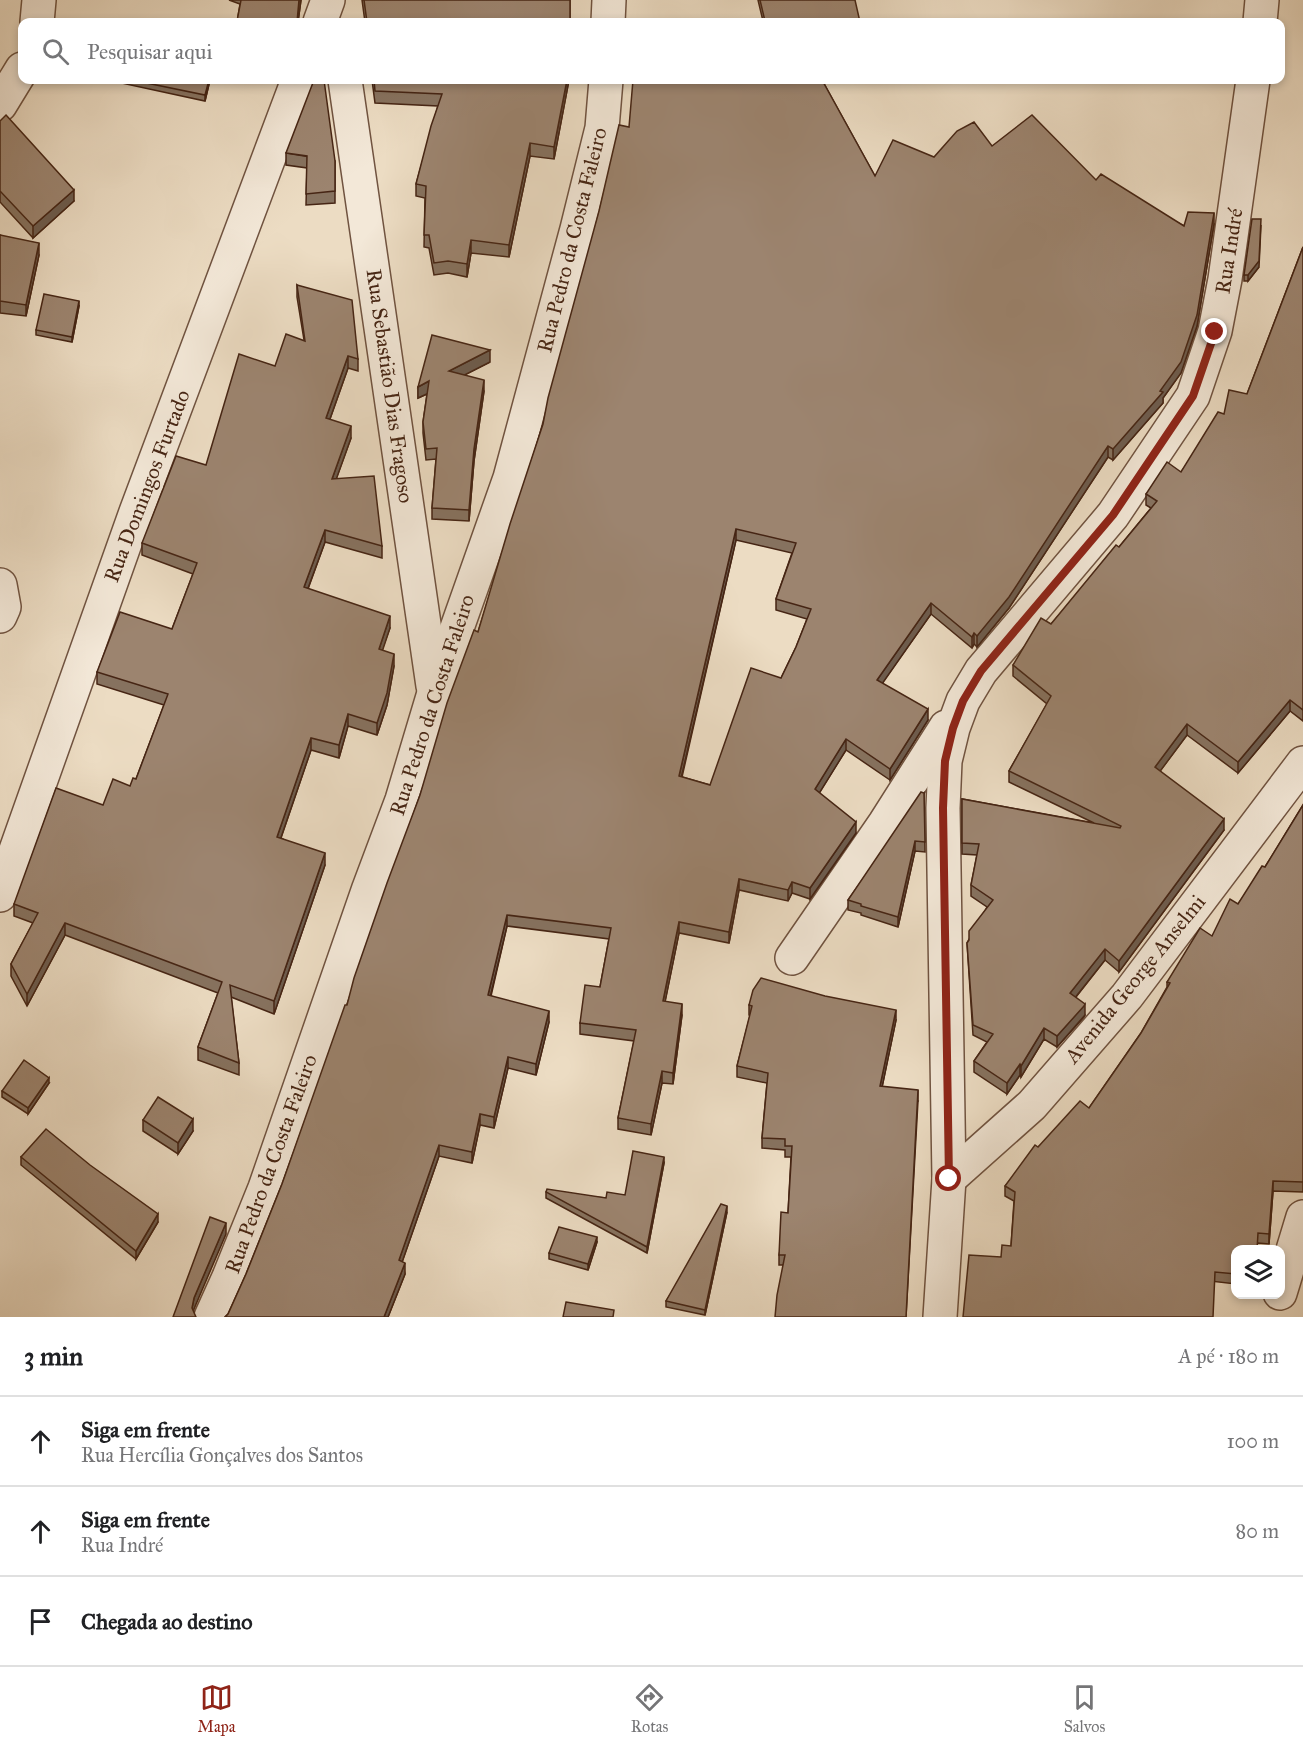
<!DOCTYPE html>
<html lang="pt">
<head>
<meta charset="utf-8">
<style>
  :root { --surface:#fff; --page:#f2f2f2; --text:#202124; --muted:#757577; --line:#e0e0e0; --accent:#8f2418 }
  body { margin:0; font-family:"IM FELL Great Primer",serif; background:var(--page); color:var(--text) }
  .controls { position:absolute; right:18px; bottom:18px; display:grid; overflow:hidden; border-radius:12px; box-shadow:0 3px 9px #0003 }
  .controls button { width:54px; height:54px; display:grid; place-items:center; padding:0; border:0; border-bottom:2px solid var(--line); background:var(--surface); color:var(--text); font:30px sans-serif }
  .stop { position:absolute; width:18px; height:18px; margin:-14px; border:4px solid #8f2418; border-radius:50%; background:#fff }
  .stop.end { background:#8f2418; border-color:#fff; box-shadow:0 2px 6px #0008 }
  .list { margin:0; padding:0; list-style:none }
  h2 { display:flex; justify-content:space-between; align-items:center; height:78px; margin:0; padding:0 24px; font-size:26px }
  h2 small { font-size:20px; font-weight:400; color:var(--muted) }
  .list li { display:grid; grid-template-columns:39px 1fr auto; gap:18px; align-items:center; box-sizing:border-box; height:90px; padding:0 24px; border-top:2px solid var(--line) }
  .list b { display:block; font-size:22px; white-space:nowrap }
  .list p { margin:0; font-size:20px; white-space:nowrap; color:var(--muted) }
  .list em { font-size:20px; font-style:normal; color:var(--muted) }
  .icon { flex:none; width:33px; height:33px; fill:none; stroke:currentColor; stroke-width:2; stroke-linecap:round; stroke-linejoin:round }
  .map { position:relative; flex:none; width:1303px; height:1317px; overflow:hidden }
  .search { position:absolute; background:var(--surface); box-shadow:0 3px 9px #0003; left:18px; right:18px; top:18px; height:66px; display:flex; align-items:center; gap:15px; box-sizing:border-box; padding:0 21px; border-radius:12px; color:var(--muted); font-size:22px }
  .sheet { height:348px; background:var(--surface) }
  nav { display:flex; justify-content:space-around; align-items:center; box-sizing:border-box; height:84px; border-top:2px solid var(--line); background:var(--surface); font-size:16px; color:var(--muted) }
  nav a { display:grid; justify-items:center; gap:3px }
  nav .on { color:var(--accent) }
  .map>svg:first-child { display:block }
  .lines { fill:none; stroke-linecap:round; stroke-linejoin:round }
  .minor-casing { stroke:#705340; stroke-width:36 }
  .minor { stroke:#f3e8d8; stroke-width:33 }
  .wall { fill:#86725f; stroke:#462514; stroke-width:1.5; fill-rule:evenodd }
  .shaded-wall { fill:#6d5c4e; stroke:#462514; stroke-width:1.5 }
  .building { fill:#9c846f; stroke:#462514; stroke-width:1.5; fill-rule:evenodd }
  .route { stroke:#8f2418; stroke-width:8 }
  .labels { text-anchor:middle; stroke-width:6; stroke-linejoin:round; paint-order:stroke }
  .street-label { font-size:21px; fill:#462514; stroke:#f3e8d8 }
</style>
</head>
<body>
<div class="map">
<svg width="1303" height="1317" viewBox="0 0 1303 1317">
  <rect width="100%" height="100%" fill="#ecdcc3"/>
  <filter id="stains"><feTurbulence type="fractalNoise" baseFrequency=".00333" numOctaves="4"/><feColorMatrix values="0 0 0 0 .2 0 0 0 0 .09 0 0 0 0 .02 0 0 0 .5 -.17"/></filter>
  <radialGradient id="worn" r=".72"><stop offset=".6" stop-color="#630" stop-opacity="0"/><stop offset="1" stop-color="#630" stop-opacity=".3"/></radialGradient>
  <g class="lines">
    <defs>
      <g id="minor">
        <polyline points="37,22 39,0"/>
        <polyline points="320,22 328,0"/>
        <polyline points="608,22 609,0"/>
        <polyline points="1260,22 1262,0"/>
        <polyline points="345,80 433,686"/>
        <polyline points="0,105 22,69"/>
        <polyline points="0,585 4,607 0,616"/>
        <polyline points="0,895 136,512 298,80"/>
        <polyline points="792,958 885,823 946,727"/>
        <polyline points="949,1179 1032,1105 1127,996 1303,763"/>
        <polyline points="1280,1293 1303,1217"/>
        <polyline points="211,1317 229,1277 265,1188 369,888 402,800 434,693 510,478 577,229 602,128 606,80"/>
        <polyline points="940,1317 949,1179 943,808 945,761 953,728 963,701 981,671 1113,515 1193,396 1215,331 1225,279 1253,80"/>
      </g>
    </defs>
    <use href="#minor" class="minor-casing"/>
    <use href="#minor" class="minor"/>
  </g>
  <g class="wall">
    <polygon points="229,0 301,0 298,22 237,22 240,4"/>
    <polygon points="362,0 570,0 570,22 365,22"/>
    <polygon points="758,0 855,0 763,21"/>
    <polygon points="112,80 210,80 205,101 112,81"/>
    <polygon points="372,80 569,80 554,159 530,156 509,257 471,253 467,277 448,273 434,275 429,248 424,247 425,198 416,196 416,184 438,106 375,103"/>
    <path d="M730,80H822L875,176L934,157L992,146L1096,180L1184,226L1214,224L1197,326L1181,373L1163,398V403L1113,460L1108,457L1009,608L977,647L974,644L972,648L931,614L882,683L928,720L890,780L846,750L819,793L856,833L810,899L792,893L788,901L739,890L729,943L679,933L665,1001L682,1015L673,1084L662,1083L651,1135L618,1129V1118L634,1041L580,1034V1023L600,987L609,939L507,926L491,996L549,1022L536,1075L508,1068L494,1128L480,1125L472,1163L439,1156L402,1262L405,1274L388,1317H225L228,1314L246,1274L282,1184L347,1005L420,795L478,632L543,424L629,127L686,82ZM736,540L792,553L776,599V610L807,619L796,647L781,678L710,785L682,777Z"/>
    <polygon points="0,121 74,201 33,238 0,202"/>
    <polygon points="286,153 335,161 335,203 306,205 307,168 286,165"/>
    <polygon points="0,235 39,255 26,316 0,313"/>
    <polygon points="1303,247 1303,721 1290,711 1238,773 1187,735 1160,771 1224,830 1119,972 1105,960 1076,997 1085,1015 1084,1017 1057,1047 1044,1039 1021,1077 1020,1075 1007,1094 974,1072 974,1061 987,1042 973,1035 967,943 987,907 971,896 971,885 977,855 962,854 962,799 1094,823 1009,782 1009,771 1047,704 1013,676 1013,665 1051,624 1119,547 1151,508 1146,505 1146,494 1181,472 1224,414 1247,394"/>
    <polygon points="1259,267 1248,281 1244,281 1244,275"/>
    <polygon points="297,285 358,359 358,371 348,368 330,419 351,438 336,479 382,546 382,558 325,542 308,589 390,628 382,650 394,666 387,705 377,735 348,726 339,758 311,750 281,838 325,865 274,1014 231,997 239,1063 239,1075 198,1060 198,1047 218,993 65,935 27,1006 11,976 11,964 33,923 14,916 14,904 103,805 130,786 136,779 164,705 97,684 97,672 172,629 193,574 142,555 142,543 206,465 275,366 304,340 297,297"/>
    <polygon points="79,306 72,342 36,335 36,330"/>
    <polygon points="490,362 464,375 484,391 474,461 469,521 432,519 432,508 436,459 426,460 423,433 423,422 427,394 418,398 418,387"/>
    <polygon points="924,793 925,852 915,851 898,927 861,915 861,913 848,910 848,900"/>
    <polygon points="1303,805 1303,1192 1273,1191 1269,1244 1258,1243 1236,1250 1236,1284 1001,1257 1011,1246 1014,1201 1005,1196 1005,1186 1038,1147 1089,1108 1141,1033 1167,987 1167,982 1212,936 1238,904 1265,867"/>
    <polygon points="749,1005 896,1020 882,1087 918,1101 783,1265 779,1265 779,1255 788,1213 791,1157 785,1157 785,1150 762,1148 762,1138 767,1083 737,1077 737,1066 750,1016 749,1015"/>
    <polygon points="49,1083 28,1114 2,1097 2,1091"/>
    <polygon points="143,1120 193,1131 178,1154 143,1131"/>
    <polygon points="21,1157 158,1222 136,1259 21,1165"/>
    <polygon points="664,1163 647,1253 546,1198 546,1192 606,1198 625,1195"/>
    <polygon points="727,1212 705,1315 666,1307 666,1301"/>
    <polygon points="597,1242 588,1270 549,1259 549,1253"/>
  </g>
  <g class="shaded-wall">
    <polygon points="299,0 301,0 298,22 297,22"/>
    <polygon points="209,80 210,80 205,101 205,95"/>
    <polygon points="567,80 569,80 554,159 554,147"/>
    <polygon points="530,143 530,156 509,257 509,245"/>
    <polygon points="74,190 74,201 33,238 33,226"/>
    <polygon points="1214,213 1214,224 1197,326 1181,373 1163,398 1163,403 1113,460 1113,449"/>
    <polygon points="1261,225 1259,267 1248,281 1248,275"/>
    <polygon points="471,240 471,253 467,277 467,264"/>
    <polygon points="39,243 39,255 26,316 26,305"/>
    <polygon points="79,301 79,306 72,342 72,337"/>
    <polygon points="490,350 490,362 449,383 449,371"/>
    <polygon points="348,356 348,368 326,430 326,418"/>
    <polygon points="484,380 484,391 474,461 469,521 469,510 474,449"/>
    <polygon points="429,381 429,393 418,398 418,387"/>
    <polygon points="351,426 351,438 332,491 332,479"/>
    <polygon points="1108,446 1108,457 1009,608 977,647 977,636"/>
    <polygon points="736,529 736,540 679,787 679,776"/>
    <polygon points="325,530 325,542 304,599 304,587"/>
    <polygon points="931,603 931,614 877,691 877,680"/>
    <polygon points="390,616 390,628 379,661 379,649"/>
    <polygon points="974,633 974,644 972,648 972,637"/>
    <polygon points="394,654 394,666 387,705 377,735 377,723"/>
    <polygon points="1290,700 1290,711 1238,773 1238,762"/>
    <polygon points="928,709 928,720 890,780 890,769"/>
    <polygon points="348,714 348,726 339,758 339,745"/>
    <polygon points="1187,724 1187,735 1155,778 1155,767"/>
    <polygon points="311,738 311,750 277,849 277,837"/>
    <polygon points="846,739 846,750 815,800 815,789"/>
    <polygon points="1224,819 1224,830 1119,972 1119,961"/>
    <polygon points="856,822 856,833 810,899 810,888"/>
    <polygon points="915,841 915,851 898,927 898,917"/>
    <polygon points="325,853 325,865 274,1014 274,1001"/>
    <polygon points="739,879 739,890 729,943 729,932"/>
    <polygon points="792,882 792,893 788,901 788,890"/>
    <polygon points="507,915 507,926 488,1006 488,995"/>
    <polygon points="679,922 679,933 663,1012 663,1001"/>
    <polygon points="65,923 65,935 27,1006 27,994"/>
    <polygon points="1105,949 1105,960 1070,1004 1070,993"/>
    <polygon points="682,1004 682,1015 673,1084 673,1073"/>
    <polygon points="1085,1004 1085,1015 1057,1047 1057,1036"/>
    <polygon points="896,1010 896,1020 880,1097 880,1086"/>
    <polygon points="549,1011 549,1022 536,1075 536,1064"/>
    <polygon points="1044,1028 1044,1039 1021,1077 1021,1066"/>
    <polygon points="508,1057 508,1068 494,1128 494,1117"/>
    <polygon points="1020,1064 1020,1075 1007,1094 1007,1083"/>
    <polygon points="662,1071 662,1083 651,1135 651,1124"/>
    <polygon points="49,1078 49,1083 28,1114 28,1108"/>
    <polygon points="918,1090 918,1101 906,1317"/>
    <polygon points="480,1114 480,1125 472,1163 472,1152"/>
    <polygon points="193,1119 193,1131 178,1154 178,1143"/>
    <polygon points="439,1145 439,1156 399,1271 399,1260"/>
    <polygon points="664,1157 664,1163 647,1253 647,1247"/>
    <polygon points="1273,1181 1273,1191 1269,1244 1269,1234"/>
    <polygon points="727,1206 727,1212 705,1315 705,1310"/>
    <polygon points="158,1214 158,1222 136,1259 136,1251"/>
    <polygon points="226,1223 226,1234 194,1309 193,1317 192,1308 194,1298"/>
    <polygon points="597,1237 597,1242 588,1270 588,1264"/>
    <polygon points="405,1263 405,1274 388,1317 384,1317"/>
  </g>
  <g class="building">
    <polygon points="241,0 299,0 297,22 239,22 237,21"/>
    <polygon points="364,0 570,0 570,22 367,22"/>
    <polygon points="760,0 855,0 860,22 758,22 765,21"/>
    <polygon points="132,80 209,80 205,95"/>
    <polygon points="314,80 324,80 335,161 335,191 306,194 307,156 286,153"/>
    <polygon points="374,80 567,80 554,147 530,143 509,245 471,240 467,264 448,261 434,263 429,235 424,235 426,186 416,184 431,126 442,94 375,91"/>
    <path d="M633,80H685L686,82L733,80H822L875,176L893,140L934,157L957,131L974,122L992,146L1032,115L1096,180L1101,174L1184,226L1188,212L1214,213L1197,315L1181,362L1160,391L1163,392L1113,449L1108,446L1009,597L977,636L974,633L972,637L931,603L877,680L928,709L890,769L846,739L815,789L856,822L810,888L792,882L788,890L739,879L729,932L679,922L663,1001L682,1004L673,1073L662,1071L651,1124L618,1118L636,1030L580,1023L585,985L600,987L611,928L507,915L488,995L549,1011L536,1064L508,1057L494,1117L480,1114L472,1152L439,1145L399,1260L405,1263L384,1317H225L228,1314L246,1274L282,1184L345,1005H347L354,978L387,883L420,795L447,703L474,630L478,632L510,524L543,424L548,398L599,211L619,125L629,127ZM736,529L796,543L776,599L811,609L796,647L781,678L751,668L710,785L679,776Z"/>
    <polygon points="6,115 74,190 33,226 0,191 0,121"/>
    <polygon points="1252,219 1261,219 1259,261 1248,275 1244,275"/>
    <polygon points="0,235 39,243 26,305 0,301"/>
    <polygon points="1303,247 1303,710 1290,700 1238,762 1187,724 1155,767 1224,819 1119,961 1105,949 1070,993 1085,1004 1084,1006 1057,1036 1044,1028 1021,1066 1020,1064 1007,1083 974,1061 993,1034 973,1025 967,943 969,940 969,931 993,900 971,885 979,844 962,843 962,799 1120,828 1121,826 1009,771 1051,696 1013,665 1041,618 1051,624 1116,545 1119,547 1157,501 1146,494 1167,462 1181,472 1218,412 1224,414 1229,390 1247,394"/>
    <polygon points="297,285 352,300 358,359 348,356 326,418 351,426 332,479 374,476 382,546 325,530 304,587 390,616 379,649 394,654 387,693 377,723 348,714 339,745 311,738 277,837 325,853 274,1001 230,985 239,1063 198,1047 222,982 65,923 27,994 11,964 38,913 14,904 56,788 103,805 113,779 130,786 133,778 136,779 168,694 97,672 120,612 172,629 197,563 142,543 176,456 206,465 239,354 275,366 286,334 305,341"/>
    <polygon points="44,294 79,301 72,337 36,330"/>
    <polygon points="432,335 490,350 449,371 484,380 474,449 469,510 432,508 437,448 426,449 423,422 429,381 418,387"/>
    <polygon points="921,792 924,793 925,842 915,841 898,917 861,906 861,904 848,900"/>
    <polygon points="1303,805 1303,1182 1273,1181 1269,1234 1258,1233 1257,1250 1236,1250 1236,1274 1215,1272 1213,1317 963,1317 969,1255 1001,1257 1002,1245 1011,1246 1015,1192 1005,1186 1035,1145 1038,1147 1080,1101 1089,1108 1141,1033 1170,983 1167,982 1200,928 1212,936 1230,899 1238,904 1262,866 1265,867"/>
    <polygon points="761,978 825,996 896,1010 880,1086 918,1090 906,1317 775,1317 777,1295 785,1255 779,1255 781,1212 788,1213 792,1146 785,1146 785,1139 762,1138 768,1073 737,1066 752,1006 749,1005 753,990"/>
    <polygon points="24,1060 49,1078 28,1108 2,1091"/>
    <polygon points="158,1097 193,1119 178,1143 143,1120"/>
    <polygon points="46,1129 90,1165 158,1214 136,1251 21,1157"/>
    <polygon points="633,1151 664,1157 647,1247 546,1192 547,1189 606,1198 607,1192 625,1195"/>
    <polygon points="721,1204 727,1206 705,1310 666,1301"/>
    <polygon points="210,1217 226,1223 194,1298 192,1308 196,1317 173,1317"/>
    <polygon points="559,1227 597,1237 588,1264 549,1253"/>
    <polygon points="566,1302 614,1310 613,1317 563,1317"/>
  </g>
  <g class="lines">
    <polyline class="route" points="949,1179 943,808 945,761 953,728 963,701 981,671 1113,515 1193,396 1215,332"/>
  </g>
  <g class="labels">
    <g class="street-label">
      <text transform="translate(572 240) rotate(-76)" y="7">Rua Pedro da Costa Faleiro</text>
      <text transform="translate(1229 251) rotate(-81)" y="7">Rua Indré</text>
      <text transform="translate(390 386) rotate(82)" y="7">Rua Sebastião Dias Fragoso</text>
      <text transform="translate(147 486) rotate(-69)" y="7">Rua Domingos Furtado</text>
      <text transform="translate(432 705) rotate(-72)" y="7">Rua Pedro da Costa Faleiro</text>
      <text transform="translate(1135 979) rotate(-51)" y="7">Avenida George Anselmi</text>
      <text transform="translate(271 1164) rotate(-70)" y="7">Rua Pedro da Costa Faleiro</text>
    </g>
  </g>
  <rect width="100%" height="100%" filter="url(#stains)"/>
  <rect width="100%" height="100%" fill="url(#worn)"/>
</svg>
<div class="controls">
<button><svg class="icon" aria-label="layers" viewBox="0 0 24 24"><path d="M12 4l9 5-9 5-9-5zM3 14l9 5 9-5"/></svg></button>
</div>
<div class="stop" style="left:949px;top:1179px"></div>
<div class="stop end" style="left:1215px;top:332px"></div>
<div class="search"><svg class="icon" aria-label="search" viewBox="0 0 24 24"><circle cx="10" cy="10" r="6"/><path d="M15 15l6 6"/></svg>Pesquisar aqui</div>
</div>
<section class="sheet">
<h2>3 min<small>A pé · 180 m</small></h2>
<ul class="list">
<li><svg class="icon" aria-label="ahead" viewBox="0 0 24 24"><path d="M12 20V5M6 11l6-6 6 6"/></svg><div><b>Siga em frente</b><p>Rua Hercília Gonçalves dos Santos</p></div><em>100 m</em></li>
<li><svg class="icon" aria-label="ahead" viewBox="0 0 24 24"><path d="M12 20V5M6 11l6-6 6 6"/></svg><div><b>Siga em frente</b><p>Rua Indré</p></div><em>80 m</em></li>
<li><svg class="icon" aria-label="arrive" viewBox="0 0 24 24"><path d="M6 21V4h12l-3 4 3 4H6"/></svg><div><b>Chegada ao destino</b></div></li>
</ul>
</section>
<nav>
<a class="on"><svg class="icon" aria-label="map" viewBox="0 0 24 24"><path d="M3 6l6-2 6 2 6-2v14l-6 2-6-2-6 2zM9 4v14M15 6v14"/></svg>Mapa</a>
<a><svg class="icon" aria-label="directions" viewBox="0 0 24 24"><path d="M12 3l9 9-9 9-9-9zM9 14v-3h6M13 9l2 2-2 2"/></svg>Rotas</a>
<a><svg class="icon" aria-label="saved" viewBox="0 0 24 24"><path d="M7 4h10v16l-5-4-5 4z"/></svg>Salvos</a>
</nav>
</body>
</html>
